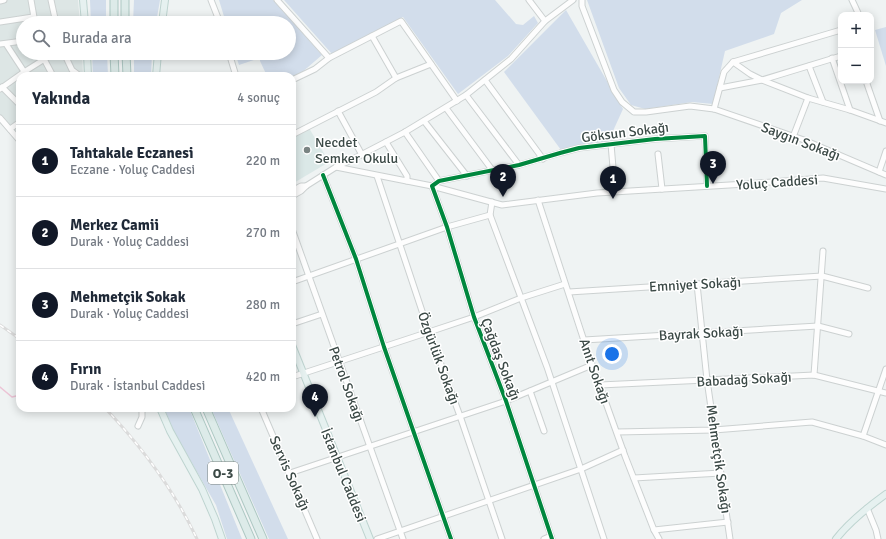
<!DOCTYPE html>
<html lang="tr">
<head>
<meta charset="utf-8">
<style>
  :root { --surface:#fff; --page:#f6f6f7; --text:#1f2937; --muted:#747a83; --line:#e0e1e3; --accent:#111827 }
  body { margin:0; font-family:Signika,sans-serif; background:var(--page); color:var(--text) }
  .controls { position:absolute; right:12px; top:12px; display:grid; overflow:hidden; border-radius:8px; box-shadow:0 2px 10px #0003 }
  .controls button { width:36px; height:36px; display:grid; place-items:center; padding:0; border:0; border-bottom:1px solid var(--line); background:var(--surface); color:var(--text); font:20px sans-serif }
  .you { position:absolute; left:612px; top:354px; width:14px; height:14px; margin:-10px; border:3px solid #fff; border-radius:50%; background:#1a73e8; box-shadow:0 0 0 6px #1a73e833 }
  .badge { display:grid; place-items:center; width:26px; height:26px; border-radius:50%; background:var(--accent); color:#fff; font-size:13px; font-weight:700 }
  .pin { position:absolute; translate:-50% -33px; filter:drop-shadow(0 1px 2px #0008) }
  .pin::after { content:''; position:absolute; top:21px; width:14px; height:12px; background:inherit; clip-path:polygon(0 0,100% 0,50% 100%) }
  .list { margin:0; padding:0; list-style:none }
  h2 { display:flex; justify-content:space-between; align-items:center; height:52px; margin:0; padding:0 16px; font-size:17px }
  h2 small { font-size:13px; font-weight:400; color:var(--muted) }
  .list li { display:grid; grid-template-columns:26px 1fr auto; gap:12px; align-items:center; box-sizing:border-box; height:72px; padding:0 16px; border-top:1px solid var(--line) }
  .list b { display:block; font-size:15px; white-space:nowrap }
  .list p { margin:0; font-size:13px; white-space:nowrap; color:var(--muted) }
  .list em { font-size:13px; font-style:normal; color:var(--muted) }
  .icon { flex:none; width:22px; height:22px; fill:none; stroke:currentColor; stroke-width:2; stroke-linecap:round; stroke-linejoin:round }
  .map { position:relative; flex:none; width:886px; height:539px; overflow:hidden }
  .search { position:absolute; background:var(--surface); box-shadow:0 2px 10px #0003; left:16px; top:16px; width:280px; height:44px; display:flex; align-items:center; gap:10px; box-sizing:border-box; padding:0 14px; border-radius:22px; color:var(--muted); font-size:15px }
  .panel { position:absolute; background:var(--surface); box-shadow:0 2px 10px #0003; left:16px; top:72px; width:280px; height:340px; border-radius:12px }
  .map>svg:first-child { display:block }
  .residential { fill:#dde6e5 }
  .education { fill:#dbe8e7 }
  .green { fill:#d2ddeb }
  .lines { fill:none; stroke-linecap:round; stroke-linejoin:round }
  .stream { stroke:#ecc4d6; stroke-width:1.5 }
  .minor-casing { stroke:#ccd1d1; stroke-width:7 }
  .major-casing { stroke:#bed4d0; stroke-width:8 }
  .highway-casing { stroke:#adc8c3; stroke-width:9 }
  .minor { stroke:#fdfdfd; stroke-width:5 }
  .major { stroke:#e6f1f0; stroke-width:6 }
  .highway { stroke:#ddebe9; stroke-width:7 }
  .rail-casing { stroke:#dbdbdb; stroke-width:3 }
  .rail { stroke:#fff; stroke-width:1.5; stroke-dasharray:4.5; stroke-linecap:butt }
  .cycleway-casing { stroke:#fff; stroke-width:6 }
  .cycleway { stroke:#00873e; stroke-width:4 }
  .poi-dot { fill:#7a8483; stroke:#fff; stroke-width:1.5 }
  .labels { text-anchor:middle; stroke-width:3; stroke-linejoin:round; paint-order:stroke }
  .shield { fill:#fff; stroke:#76807e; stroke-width:1 }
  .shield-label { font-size:13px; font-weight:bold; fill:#3b4946 }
  .street-label { font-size:14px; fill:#3b4946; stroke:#fff }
  .poi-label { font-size:14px; fill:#3b4946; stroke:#fff; text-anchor:start }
</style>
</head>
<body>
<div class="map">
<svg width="886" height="539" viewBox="0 0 886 539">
  <rect width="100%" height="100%" fill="#eff3f3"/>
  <polygon class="residential" points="0,0 78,0 80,23 23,23 23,53 82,53 83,76 20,76 20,144 0,122"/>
  <polygon class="education" points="309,128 329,162 292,184 292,137"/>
  <g class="green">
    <polygon points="90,0 106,0 106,23 91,23"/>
    <polygon points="134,0 160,0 156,23 133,23"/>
    <polygon points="219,0 273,0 322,55 300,74 292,77 267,76 260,61 260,58 239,65 235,53 289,53 289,23 226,23"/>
    <polygon points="284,0 495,0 516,24 523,25 534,16 538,23 508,56 458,94 403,17 332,54"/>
    <polygon points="587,0 802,0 781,13 774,34 725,51 713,104 692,102 645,109 631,105 619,88"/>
    <polygon points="566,10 623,109 608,142 561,150 504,72"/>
    <polygon points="886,27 886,66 875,30"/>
    <polygon points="92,53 107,53 108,76 93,76"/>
    <polygon points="134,53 152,53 151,76 134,76"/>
    <polygon points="164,408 189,408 242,539 227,539 216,505 174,432"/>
    <polygon points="211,408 228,408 288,539 269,539"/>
  </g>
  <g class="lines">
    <polyline class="stream" points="0,387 12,397 20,395"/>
    <defs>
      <g id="minor">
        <polyline points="31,0 35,23"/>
        <polyline points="51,0 56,23"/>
        <polyline points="211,0 220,23"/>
        <polyline points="277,0 329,58"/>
        <polyline points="529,0 545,21"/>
        <polyline points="582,0 582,6 614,90 622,102 634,112 646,112 690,106 714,109 804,140 886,175"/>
        <polyline points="852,0 859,15"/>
        <polyline points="0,1 4,0"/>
        <polyline points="0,22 33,17"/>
        <polyline points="372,36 396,78"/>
        <polyline points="0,44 23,41"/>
        <polyline points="6,44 27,76"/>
        <polyline points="42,53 44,59 53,76"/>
        <polyline points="64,53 72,70 80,76"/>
        <polyline points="229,53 236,76"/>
        <polyline points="832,58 850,110"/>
        <polyline points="733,62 750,74 762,80 808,98 850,110 886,123"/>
        <polyline points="809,66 823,102"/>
        <polyline points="292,80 315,69 329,58 401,21 457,101"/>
        <polyline points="485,80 543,159"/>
        <polyline points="866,81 880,121"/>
        <polyline points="2,87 20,105"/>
        <polyline points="720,88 762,80 841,56"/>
        <polyline points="0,89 24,72 54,53"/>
        <polyline points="466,95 519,165"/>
        <polyline points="446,108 493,171"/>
        <polyline points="714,109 724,72 733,62 841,30"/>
        <polyline points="338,111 362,155"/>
        <polyline points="0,118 20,141"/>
        <polyline points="424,121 467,176"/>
        <polyline points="10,129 20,122"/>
        <polyline points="405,132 439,181"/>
        <polyline points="292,135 376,92 396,78 431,64"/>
        <polyline points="793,137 808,98"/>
        <polyline points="386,142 407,176 407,181"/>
        <polyline points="611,144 615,191"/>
        <polyline points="658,154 662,189"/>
        <polyline points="336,167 432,186 502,205 597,193 746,184 823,178 886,189"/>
        <polyline points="879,172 886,151"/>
        <polyline points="323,175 356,259 384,347 451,539"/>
        <polyline points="377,176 429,332 460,416 502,539"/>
        <polyline points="292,191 301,186 306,186"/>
        <polyline points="292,196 301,191 306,186 336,167 353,159 405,132 466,95 511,59 545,21 573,0"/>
        <polyline points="538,200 588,353 625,456 654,530 659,539"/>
        <polyline points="492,202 490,215 547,367 604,539"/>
        <polyline points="292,229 403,539"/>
        <polyline points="292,282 447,227 490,215"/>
        <polyline points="697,284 707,380 730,539"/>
        <polyline points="569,292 822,276 868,288"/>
        <polyline points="292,324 322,314"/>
        <polyline points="584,340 818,326 849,334"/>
        <polyline points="814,375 823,251"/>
        <polyline points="292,377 429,332 474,317 521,298 565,284"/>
        <polyline points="600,385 814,375 886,393"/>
        <polyline points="530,391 544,431"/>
        <polyline points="261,408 317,539"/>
        <polyline points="138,426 142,417 142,408"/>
        <polyline points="617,432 714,430 812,422 863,436 886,445"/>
        <polyline points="863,436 886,369"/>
        <polyline points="290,473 506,401 592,365"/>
        <polyline points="634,478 721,473"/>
        <polyline points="867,508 876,530 878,539"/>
        <polyline points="654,530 728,522"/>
        <polyline points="377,539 581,469 623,450"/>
        <polyline points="544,539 551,536"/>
        <polyline points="552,539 506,401 474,317 447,227 432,186 439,181 519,165 560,153 579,148 655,139 705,136 707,186"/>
      </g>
      <g id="major">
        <polyline points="83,0 85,23"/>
        <polyline points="162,23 165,0"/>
        <polyline points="87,53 88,76"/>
        <polyline points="156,76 158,53"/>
        <polyline points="292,345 370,539"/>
        <polyline points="160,408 170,431 202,489 215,519 222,539"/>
        <path d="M836,539C850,521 868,507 886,494"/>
      </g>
      <g id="highway">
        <polyline points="114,23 114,0"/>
        <polyline points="125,23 125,0"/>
        <polyline points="114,53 115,76"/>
        <polyline points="126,53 127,76"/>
        <polyline points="194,408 251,539"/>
        <polyline points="206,408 263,539"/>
      </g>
    </defs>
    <use href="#minor" class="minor-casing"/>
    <use href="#major" class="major-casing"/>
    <use href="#highway" class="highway-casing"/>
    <use href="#minor" class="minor"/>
    <use href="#major" class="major"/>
    <use href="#highway" class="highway"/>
    <defs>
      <g id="rail">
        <polyline points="0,325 20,339"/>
        <path d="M105,408C142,447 174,490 197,539"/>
      </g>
    </defs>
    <use href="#rail" class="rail-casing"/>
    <use href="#rail" class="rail"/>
    <defs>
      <g id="cycleway">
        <polyline points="323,175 356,259 384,347 451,539"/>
        <polyline points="552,539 506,401 474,317 447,227 432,186 439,181 519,165 560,153 579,148 655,139 705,136 707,186"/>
      </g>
    </defs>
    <use href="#cycleway" class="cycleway-casing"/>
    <use href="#cycleway" class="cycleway"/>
  </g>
  <circle class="poi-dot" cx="307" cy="150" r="4"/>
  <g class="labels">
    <rect class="shield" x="208" y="462" width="30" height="22" rx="3"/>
    <g class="shield-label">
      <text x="223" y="478">O-3</text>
    </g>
    <g class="street-label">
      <text transform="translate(625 132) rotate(-7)" y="5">Göksun Sokağı</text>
      <text transform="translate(801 141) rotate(21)" y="5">Saygın Sokağı</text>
      <text transform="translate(777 182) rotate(-4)" y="5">Yoluç Caddesi</text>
      <text transform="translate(695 284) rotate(-3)" y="5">Emniyet Sokağı</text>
      <text transform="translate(701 333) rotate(-3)" y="5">Bayrak Sokağı</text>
      <text transform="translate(439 358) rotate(70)" y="5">Özgürlük Sokağı</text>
      <text transform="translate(501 359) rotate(69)" y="5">Çağdaş Sokağı</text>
      <text transform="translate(595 371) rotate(71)" y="5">Anıt Sokağı</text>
      <text transform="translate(744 379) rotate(-3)" y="5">Babadağ Sokağı</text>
      <text transform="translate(347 384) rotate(70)" y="5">Petrol Sokağı</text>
      <text transform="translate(719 459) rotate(82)" y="5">Mehmetçik Sokağı</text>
      <text transform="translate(290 473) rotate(66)" y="5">Servis Sokağı</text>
      <text transform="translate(344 475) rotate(68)" y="5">İstanbul Caddesi</text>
    </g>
    <g class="poi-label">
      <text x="315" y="147">Necdet<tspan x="315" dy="16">Semker Okulu</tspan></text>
    </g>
  </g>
</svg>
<div class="controls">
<button>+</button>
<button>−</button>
</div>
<div class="you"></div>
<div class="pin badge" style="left:613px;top:199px">1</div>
<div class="pin badge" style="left:503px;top:197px">2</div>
<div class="pin badge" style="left:713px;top:184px">3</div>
<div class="pin badge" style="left:315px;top:417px">4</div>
<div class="search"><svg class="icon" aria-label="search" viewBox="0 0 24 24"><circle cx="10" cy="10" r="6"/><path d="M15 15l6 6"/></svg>Burada ara</div>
<section class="panel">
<h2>Yakında<small>4 sonuç</small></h2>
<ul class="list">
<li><span class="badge">1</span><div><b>Tahtakale Eczanesi</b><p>Eczane · Yoluç Caddesi</p></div><em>220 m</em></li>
<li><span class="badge">2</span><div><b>Merkez Camii</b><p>Durak · Yoluç Caddesi</p></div><em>270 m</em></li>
<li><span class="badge">3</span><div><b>Mehmetçik Sokak</b><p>Durak · Yoluç Caddesi</p></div><em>280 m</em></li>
<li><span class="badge">4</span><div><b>Fırın</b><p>Durak · İstanbul Caddesi</p></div><em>420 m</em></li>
</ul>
</section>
</div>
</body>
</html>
